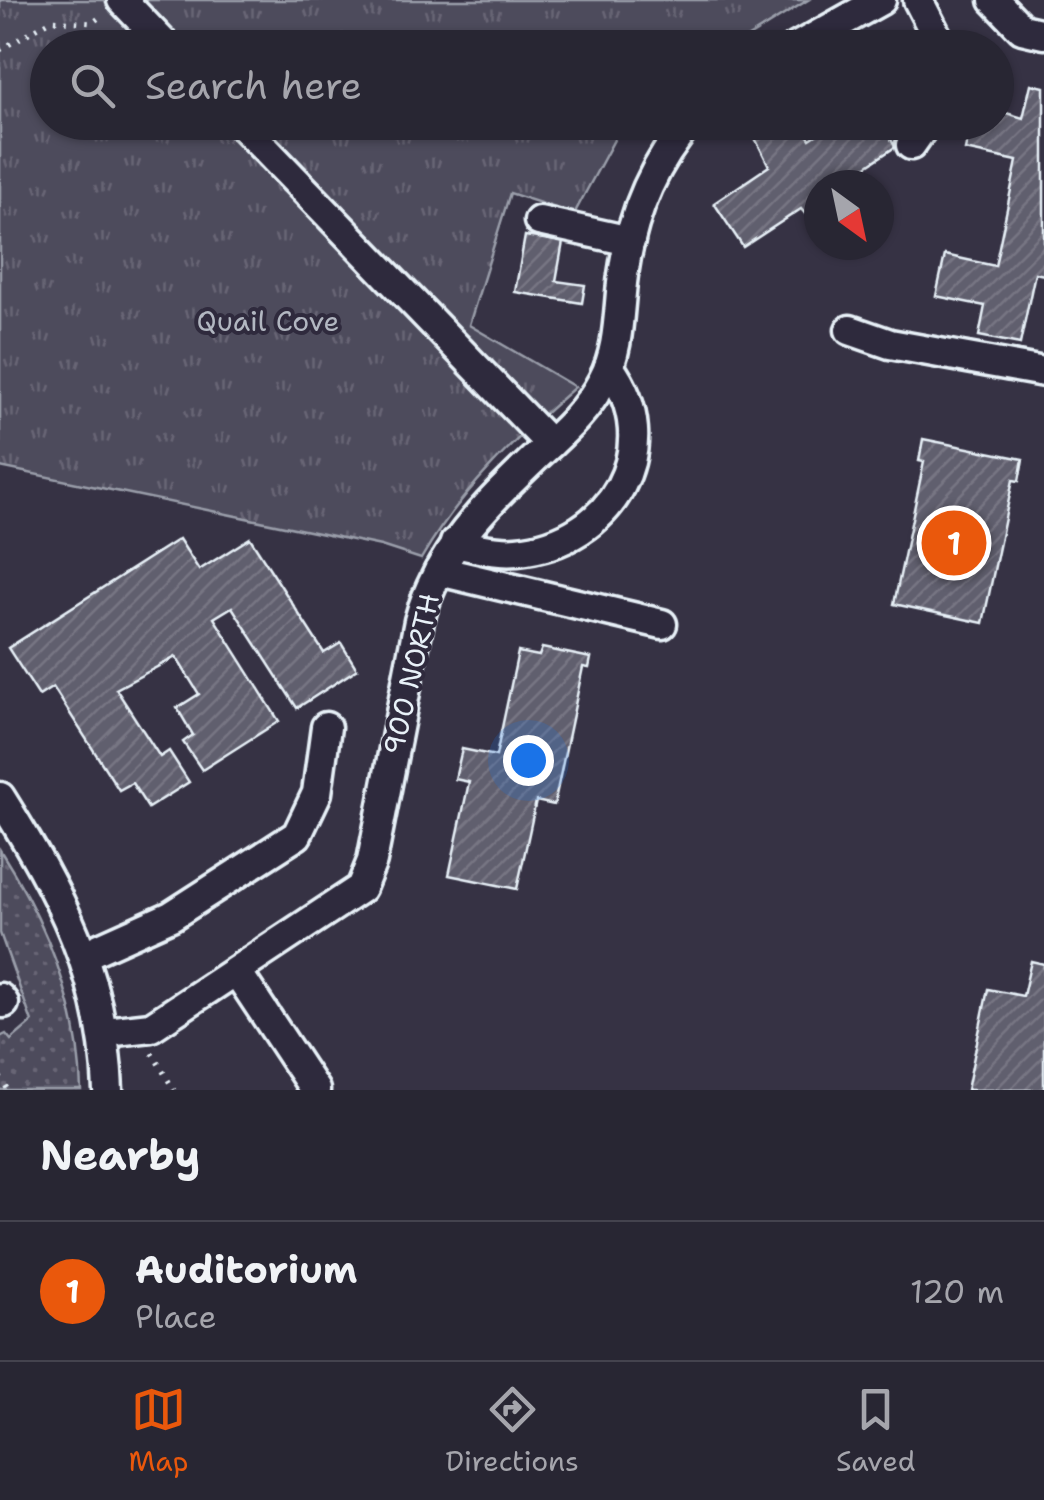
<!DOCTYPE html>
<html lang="en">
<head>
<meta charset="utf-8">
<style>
  :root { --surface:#282633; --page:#34323f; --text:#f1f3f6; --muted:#a5a5ac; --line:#44434e; --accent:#ea580c }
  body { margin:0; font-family:"Shantell Sans",sans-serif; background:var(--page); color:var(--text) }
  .compass { position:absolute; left:804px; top:170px; width:90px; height:90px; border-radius:50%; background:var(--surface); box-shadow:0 2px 8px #0004; rotate:147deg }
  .you { position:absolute; left:528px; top:760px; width:35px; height:35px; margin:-25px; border:8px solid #fff; border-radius:50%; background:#1a73e8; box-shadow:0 0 0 15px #1a73e833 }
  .badge { display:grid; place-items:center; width:65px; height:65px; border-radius:50%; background:var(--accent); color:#fff; font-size:32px; font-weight:700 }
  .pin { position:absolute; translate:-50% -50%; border:5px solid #fff; box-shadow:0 2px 10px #0006 }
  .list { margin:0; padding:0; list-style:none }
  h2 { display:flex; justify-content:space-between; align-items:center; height:130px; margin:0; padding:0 40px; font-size:42px }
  h2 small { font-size:32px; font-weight:400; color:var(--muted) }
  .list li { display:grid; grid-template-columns:65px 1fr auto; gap:30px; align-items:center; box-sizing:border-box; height:140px; padding:0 40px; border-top:2px solid var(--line) }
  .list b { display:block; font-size:38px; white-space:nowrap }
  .list p { margin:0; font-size:32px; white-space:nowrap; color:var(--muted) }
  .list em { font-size:32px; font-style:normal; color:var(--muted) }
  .icon { flex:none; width:55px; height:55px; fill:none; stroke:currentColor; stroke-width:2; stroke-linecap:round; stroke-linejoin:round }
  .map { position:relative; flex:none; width:1044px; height:1090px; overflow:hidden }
  .search { position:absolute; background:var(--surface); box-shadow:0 2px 8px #0004; left:30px; right:30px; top:30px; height:110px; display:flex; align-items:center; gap:25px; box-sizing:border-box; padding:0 35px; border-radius:55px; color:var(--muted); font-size:38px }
  .sheet { height:270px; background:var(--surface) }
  nav { display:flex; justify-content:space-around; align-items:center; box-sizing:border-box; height:140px; border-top:2px solid var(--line); background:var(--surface); font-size:28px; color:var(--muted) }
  nav a { display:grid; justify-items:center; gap:5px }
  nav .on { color:var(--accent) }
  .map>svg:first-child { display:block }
  .grass { fill:url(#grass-dots); stroke:#9a9eaa; stroke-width:2.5 }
  .park { fill:url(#park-tufts); stroke:#9a9eaa; stroke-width:2.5 }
  .building { fill:url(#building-hatch); stroke:#e8f1f8; stroke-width:2.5 }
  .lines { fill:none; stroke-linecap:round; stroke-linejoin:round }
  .minor-casing { stroke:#e8f1f8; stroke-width:35 }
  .path { stroke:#e8f1f8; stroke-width:5; stroke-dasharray:2.5 8; stroke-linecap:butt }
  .minor { stroke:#2f2a3d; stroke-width:28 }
  .labels { text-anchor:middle; stroke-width:8; stroke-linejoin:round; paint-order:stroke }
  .park-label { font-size:28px; fill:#b2b7c1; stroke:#2f2a3d }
  .street-label { font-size:28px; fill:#e8f1f8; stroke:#2f2a3d }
</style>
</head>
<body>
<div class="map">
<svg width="1044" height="1090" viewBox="0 0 1044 1090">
  <defs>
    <pattern id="grass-dots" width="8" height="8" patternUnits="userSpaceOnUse" patternTransform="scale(2.5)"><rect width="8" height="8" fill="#4d4b5c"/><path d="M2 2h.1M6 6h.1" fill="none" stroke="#676574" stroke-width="1.8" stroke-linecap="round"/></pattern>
    <pattern id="park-tufts" width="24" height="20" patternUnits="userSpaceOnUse" patternTransform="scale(2.5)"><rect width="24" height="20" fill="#4d4b5c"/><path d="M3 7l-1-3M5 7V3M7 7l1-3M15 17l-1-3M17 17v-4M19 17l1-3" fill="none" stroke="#676574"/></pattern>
    <pattern id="building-hatch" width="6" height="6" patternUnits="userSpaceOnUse" patternTransform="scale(2.5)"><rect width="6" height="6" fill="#605e6e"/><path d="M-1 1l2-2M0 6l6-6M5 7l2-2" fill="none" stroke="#777683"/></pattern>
  </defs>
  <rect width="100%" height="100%" fill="#363244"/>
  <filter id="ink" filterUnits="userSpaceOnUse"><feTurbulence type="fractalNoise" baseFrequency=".01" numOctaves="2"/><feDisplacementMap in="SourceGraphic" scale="20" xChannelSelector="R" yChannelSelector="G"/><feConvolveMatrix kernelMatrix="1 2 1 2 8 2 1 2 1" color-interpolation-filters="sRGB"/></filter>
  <g filter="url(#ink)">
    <path class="grass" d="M0,850C46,922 79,1003 81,1090H0V1037L6,1034L11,1040L32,1022L0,933Z"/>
    <path class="park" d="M0,0H808L732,47L48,48V122L623,123L574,214L510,193L469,325L575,387C516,438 460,491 421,559L381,546L0,467Z"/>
    <g class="building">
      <polygon points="1031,84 1044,87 1044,275 1035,273 1020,344 979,336 985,306 936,296 945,255 995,266 1017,161 965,150 971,122 996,122 996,110 1023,118"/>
      <polygon points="747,122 799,122 810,139 836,122 882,122 895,147 838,185 819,185 819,230 801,209 743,247 714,203 769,166"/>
      <polygon points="525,236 563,242 556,281 585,285 582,303 515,292"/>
      <polygon points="923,439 1023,459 1019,481 1013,480 983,623 894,604 924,462 919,461"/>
      <polygon points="250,538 324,653 341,643 357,669 297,708 232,607 214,618 279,721 202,770 183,742 193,735 177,708 199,694 176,657 116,689 160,757 169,751 189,782 148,808 132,783 119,790 53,687 39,696 8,648 179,539 199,570"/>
      <polygon points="542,648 591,658 589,668 583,667 554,805 536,801 517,889 449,875 469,782 455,779 462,749 496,756 518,652 539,656"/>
      <polygon points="1031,961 1044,964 1044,1090 967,1090 988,989 1023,996"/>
    </g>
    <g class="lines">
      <defs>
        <g id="minor">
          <polyline points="122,0 168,48"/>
          <polyline points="918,0 937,37 938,48"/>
          <polyline points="994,0 1022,29 1044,34"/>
          <polyline points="795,48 881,0"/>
          <polyline points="239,122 550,444"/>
          <polyline points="911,145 927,122"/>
          <polyline points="539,221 630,241"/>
          <polyline points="850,330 890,344 1044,372"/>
          <path d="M455,543C475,547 496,553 517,551C612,543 668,447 609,367"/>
          <polyline points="439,571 662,624"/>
          <path d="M0,797C60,893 104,975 108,1090"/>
          <polyline points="84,955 171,916 297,835 317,793 326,727"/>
          <polyline points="237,972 315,1090"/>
          <polyline points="0,998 4,1003"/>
          <path d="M106,1032L151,1027L361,888L372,861L419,621C438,550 487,504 538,455C563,432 587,411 603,380C620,349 618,310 623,275C631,219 652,165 690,122"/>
        </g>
      </defs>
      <use href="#minor" class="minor-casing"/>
      <g class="path">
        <polyline points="0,50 51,20 92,23 100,17"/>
        <polyline points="152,1053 174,1090"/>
        <polyline points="0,1077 8,1090"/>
      </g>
      <use href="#minor" class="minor"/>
    </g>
  </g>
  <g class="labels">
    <g class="park-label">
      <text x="268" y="331">Quail Cove</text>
    </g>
    <g class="street-label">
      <text transform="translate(411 674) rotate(-77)" y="10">900 NORTH</text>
    </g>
  </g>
</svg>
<svg class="compass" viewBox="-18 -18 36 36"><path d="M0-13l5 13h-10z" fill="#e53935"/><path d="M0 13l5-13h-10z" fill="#a5a5ac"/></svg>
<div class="you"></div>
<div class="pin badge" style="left:954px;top:543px">1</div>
<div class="search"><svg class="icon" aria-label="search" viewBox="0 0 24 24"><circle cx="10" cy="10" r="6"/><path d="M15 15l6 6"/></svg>Search here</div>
</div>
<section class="sheet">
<h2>Nearby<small></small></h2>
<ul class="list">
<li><span class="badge">1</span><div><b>Auditorium</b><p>Place</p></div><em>120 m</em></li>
</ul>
</section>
<nav>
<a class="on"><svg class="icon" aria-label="map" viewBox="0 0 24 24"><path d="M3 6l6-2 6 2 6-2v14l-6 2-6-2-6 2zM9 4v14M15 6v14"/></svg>Map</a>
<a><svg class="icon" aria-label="directions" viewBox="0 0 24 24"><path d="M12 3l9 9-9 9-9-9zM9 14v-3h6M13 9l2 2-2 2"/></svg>Directions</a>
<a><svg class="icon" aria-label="saved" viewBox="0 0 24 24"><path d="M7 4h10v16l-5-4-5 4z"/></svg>Saved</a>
</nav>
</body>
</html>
